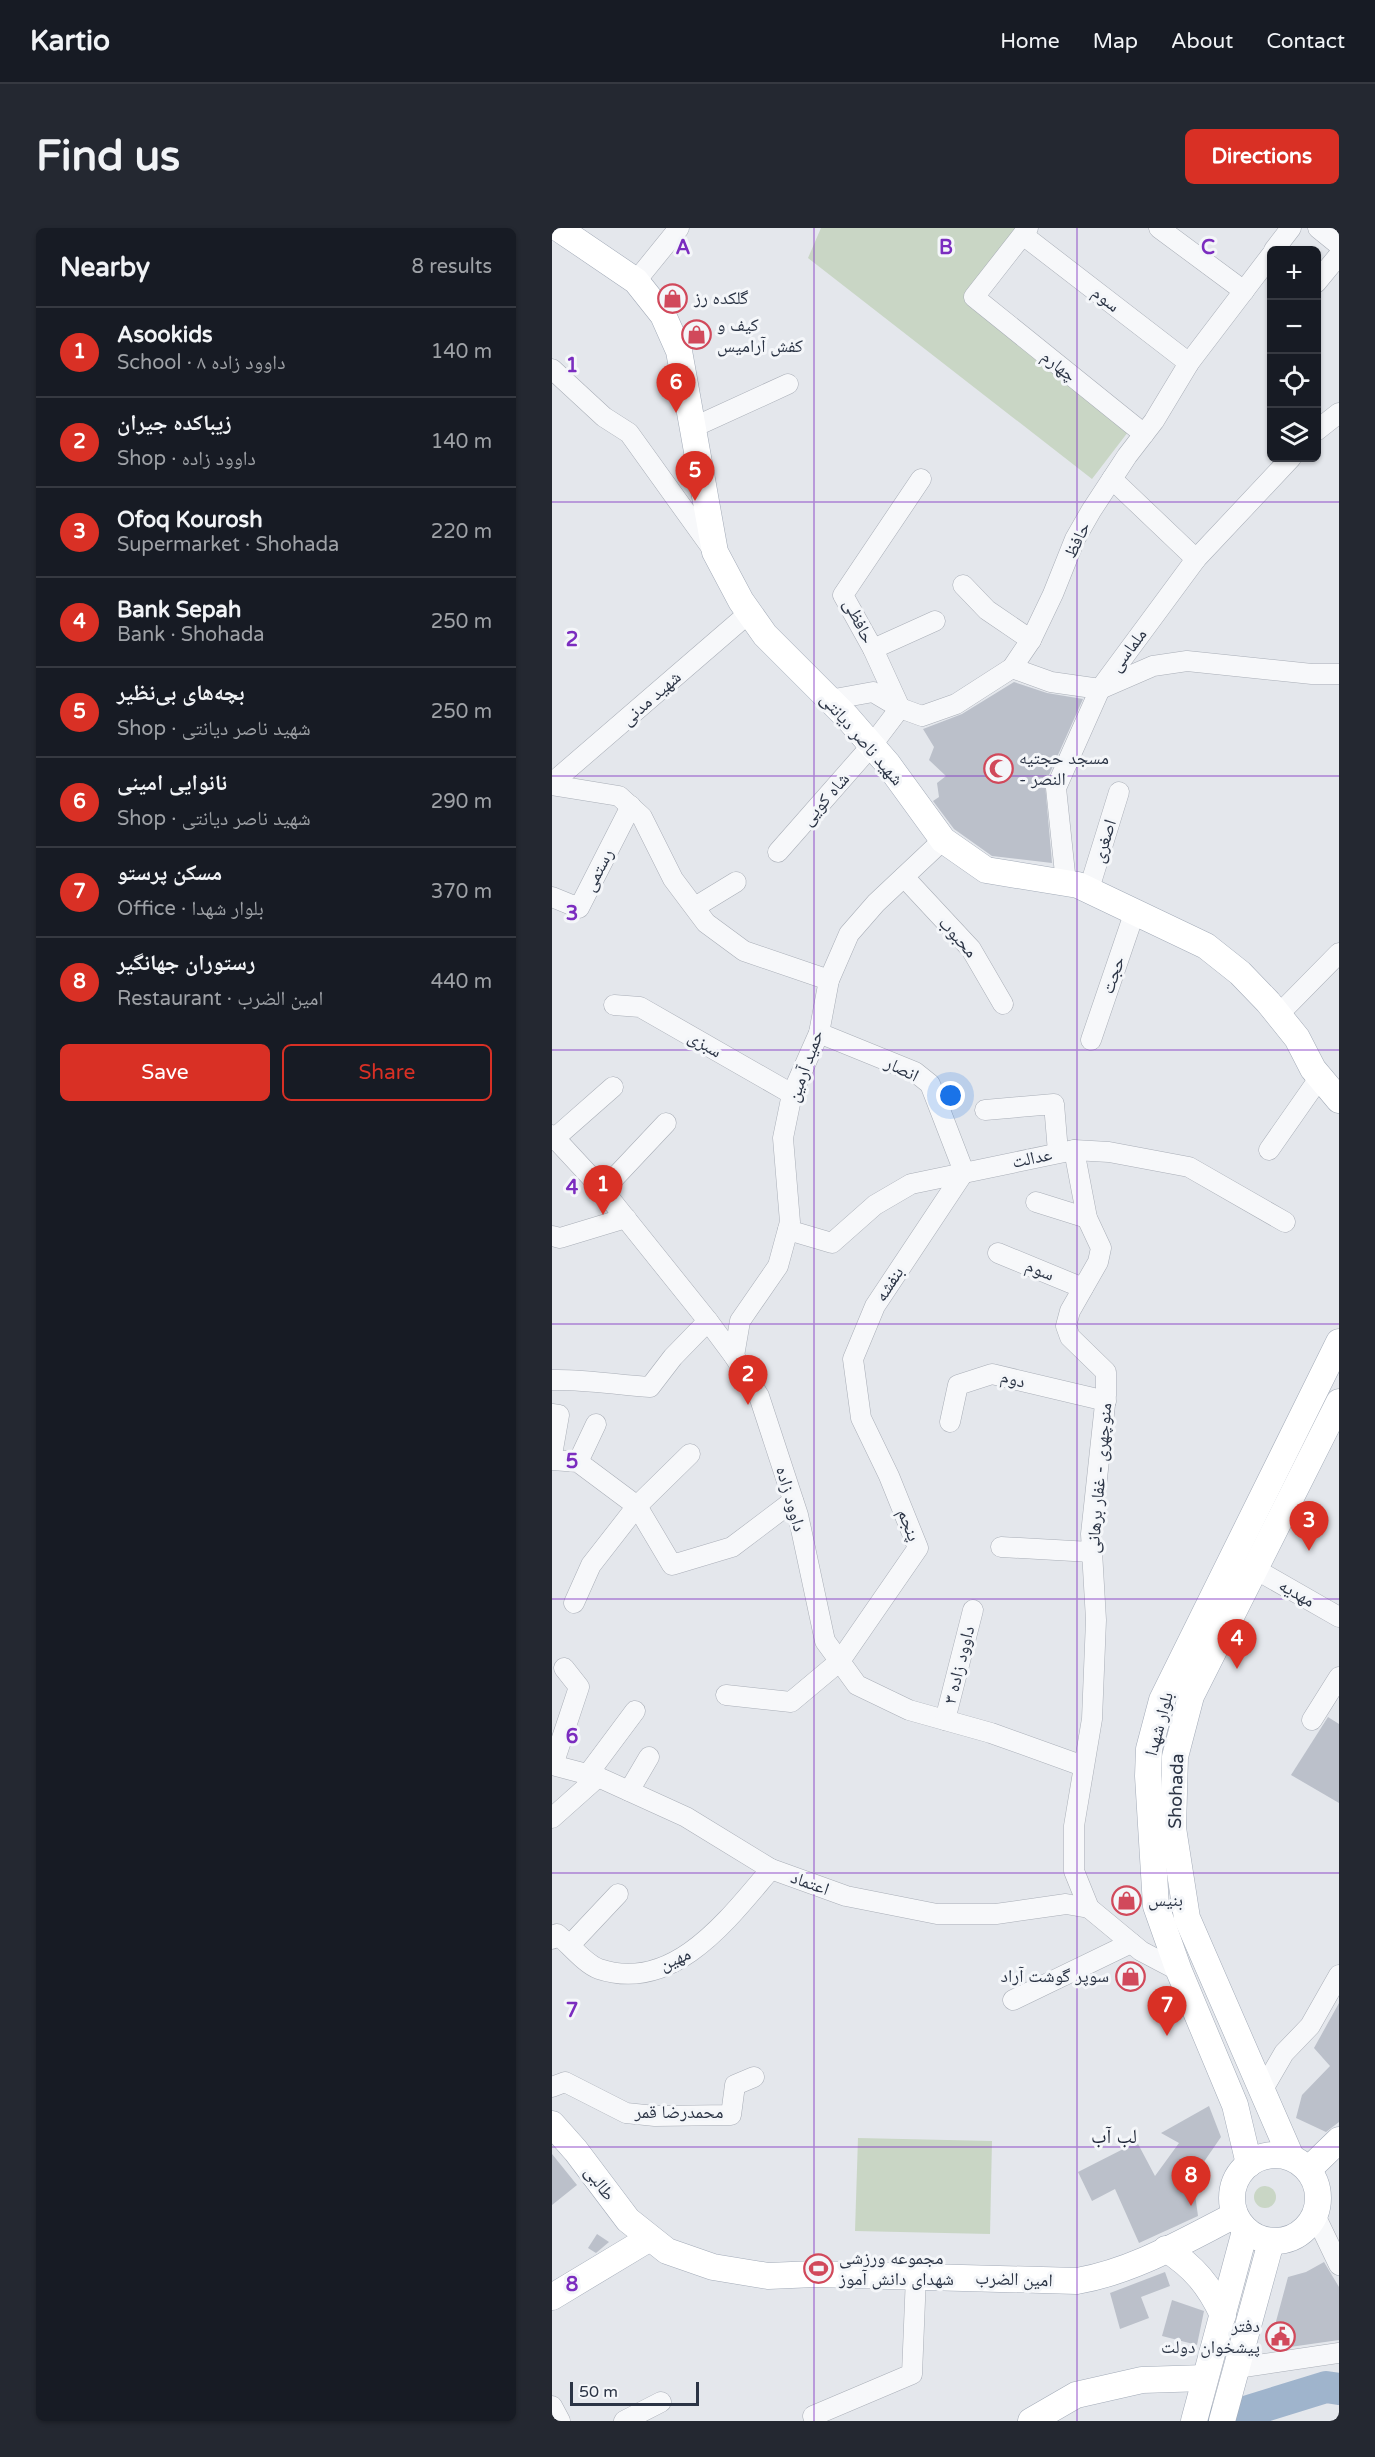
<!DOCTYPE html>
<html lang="en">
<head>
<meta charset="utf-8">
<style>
  :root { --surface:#171b24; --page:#242831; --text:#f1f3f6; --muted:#9ea1a6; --line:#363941; --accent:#d93025 }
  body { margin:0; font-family:"Varela Round","Noto Naskh Arabic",sans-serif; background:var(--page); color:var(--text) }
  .controls { position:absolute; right:18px; top:18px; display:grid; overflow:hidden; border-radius:9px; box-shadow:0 2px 4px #0004 }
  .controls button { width:54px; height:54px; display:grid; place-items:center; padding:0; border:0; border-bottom:2px solid var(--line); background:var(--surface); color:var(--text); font:30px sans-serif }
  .scale { position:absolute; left:18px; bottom:15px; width:129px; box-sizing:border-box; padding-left:6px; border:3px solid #2b3445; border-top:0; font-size:16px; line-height:21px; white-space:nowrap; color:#2b3445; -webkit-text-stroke:4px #f4f6f9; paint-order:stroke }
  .you { position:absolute; left:399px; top:868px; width:21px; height:21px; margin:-15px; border:4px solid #fff; border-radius:50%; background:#1a73e8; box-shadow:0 0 0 9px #1a73e833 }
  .badge { display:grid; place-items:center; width:39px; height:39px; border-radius:50%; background:var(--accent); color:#fff; font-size:20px; font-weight:700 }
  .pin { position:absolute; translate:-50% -50px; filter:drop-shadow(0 2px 3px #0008) }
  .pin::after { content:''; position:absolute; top:32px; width:21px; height:18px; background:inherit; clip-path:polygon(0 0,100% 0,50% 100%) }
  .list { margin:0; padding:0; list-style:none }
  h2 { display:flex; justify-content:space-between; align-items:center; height:78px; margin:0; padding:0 24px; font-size:26px }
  h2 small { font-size:20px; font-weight:400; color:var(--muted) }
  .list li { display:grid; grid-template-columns:39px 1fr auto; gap:18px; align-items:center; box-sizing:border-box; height:90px; padding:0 24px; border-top:2px solid var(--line) }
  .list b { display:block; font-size:22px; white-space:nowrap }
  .list p { margin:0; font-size:20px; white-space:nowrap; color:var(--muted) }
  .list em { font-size:20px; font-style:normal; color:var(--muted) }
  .actions { display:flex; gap:12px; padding:18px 24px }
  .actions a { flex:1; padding:14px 0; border:2px solid var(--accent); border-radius:9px; text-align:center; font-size:21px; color:var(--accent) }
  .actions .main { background:var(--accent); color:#fff }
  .icon { flex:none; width:33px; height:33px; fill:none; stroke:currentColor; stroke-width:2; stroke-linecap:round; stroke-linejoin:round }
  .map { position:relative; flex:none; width:787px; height:2193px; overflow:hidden; border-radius:9px }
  header { display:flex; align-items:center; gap:36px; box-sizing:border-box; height:84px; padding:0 30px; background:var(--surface); border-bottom:2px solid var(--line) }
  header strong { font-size:28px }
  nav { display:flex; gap:33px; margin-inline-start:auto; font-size:21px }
  .intro { display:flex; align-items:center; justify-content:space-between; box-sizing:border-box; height:144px; padding:0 36px }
  h1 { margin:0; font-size:42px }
  .button { padding:15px 27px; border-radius:9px; background:var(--accent); color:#fff; font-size:21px; font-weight:700 }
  main { display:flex; gap:36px; padding:0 36px }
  aside { flex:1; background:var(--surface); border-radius:9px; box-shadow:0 2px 4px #0004 }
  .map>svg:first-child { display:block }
  .green { fill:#c9d6c5 }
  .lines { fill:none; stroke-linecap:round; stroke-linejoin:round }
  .river { stroke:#9fb4cc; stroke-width:32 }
  .building { fill:#bbc0ca }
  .minor-casing { stroke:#a9aeb7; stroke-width:21 }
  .major-casing { stroke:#a3abb8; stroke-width:27 }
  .minor { stroke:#f7f8fa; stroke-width:20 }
  .major { stroke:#fff; stroke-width:26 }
  .grid { fill:none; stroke:#7b2cbf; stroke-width:1.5; stroke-opacity:0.55 }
  .labels { text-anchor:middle; stroke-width:6; stroke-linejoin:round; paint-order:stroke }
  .poi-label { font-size:18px; fill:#2b3445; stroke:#f4f6f9; text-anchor:start }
  .street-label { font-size:18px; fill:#2b3445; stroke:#f4f6f9 }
  .neighbourhood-label { font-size:20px; fill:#1d2536; stroke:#f4f6f9 }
  .grid-label { font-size:20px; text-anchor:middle; font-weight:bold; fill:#7b2cbf; stroke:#f4f6f9; stroke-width:6; stroke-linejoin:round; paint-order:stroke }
</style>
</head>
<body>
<header>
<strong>Kartio</strong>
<nav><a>Home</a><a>Map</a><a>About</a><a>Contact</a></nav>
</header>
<div class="intro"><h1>Find us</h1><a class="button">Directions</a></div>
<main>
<aside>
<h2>Nearby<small>8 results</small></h2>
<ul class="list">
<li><span class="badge">1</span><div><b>Asookids</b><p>School · داوود زاده ۸</p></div><em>140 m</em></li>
<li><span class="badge">2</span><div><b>زیباکده جیران</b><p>Shop · داوود زاده</p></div><em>140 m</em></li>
<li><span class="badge">3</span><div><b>Ofoq Kourosh</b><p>Supermarket · Shohada</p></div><em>220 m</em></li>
<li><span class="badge">4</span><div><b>Bank Sepah</b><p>Bank · Shohada</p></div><em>250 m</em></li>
<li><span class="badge">5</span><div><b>بچه‌های بی‌نظیر</b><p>Shop · شهید ناصر دیانتی</p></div><em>250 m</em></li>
<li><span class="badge">6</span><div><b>نانوایی امینی</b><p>Shop · شهید ناصر دیانتی</p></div><em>290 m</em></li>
<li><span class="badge">7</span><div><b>مسکن پرستو</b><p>Office · بلوار شهدا</p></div><em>370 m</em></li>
<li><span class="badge">8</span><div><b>رستوران جهانگیر</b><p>Restaurant · امین الضرب</p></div><em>440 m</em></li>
</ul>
<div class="actions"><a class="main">Save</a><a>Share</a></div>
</aside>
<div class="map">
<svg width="787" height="2193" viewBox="0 0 787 2193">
  <rect width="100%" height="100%" fill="#e4e7ec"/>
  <g class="green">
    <polygon points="269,0 462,0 469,5 416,71 576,204 540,251 256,30"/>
    <polygon points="306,1910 440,1913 438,2006 303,2003"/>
    <circle cx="713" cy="1969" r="11"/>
  </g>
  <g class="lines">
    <polyline class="river" points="664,2193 774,2159 787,2161"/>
  </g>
  <g class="building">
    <polygon points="462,454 495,465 531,471 493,556 500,635 440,628 402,601 381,573 387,569 385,555 394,548 377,532 382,519 371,501 410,486"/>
    <polygon points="776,1489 787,1496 787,1575 739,1547"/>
    <polygon points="787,1775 787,1894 774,1904 744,1890 750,1867 778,1838 762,1820"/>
    <polygon points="657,1878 669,1909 649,1938 643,1966 646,1988 587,2015 563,1961 540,1973 526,1944 585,1914 603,1948 627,1915 609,1905"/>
    <polygon points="0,1926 25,1957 0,1977"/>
    <polygon points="45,2006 57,2014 44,2025 36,2020"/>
    <polygon points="772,2034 787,2059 787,2112 724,2121 719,2112 736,2049 754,2044"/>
    <polygon points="613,2044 618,2058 589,2069 597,2090 568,2101 558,2065"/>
    <polygon points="620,2072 652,2083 645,2117 610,2108"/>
  </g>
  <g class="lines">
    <defs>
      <g id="minor">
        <polyline points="476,0 422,69 592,206"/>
        <polyline points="607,0 692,63"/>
        <polyline points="766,0 787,17"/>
        <polyline points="471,7 637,135"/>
        <polyline points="722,22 739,0"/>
        <polyline points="84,53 127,0"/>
        <polyline points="764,55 787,27"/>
        <polyline points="0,141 52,189 77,205 161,322"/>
        <polyline points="142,199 236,156"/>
        <polyline points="764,203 787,185"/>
        <polyline points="560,251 644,331"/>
        <polyline points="411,357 435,382 479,412"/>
        <polyline points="321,421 383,393"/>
        <polyline points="460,440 499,454 548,461 601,438 635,433 760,446 787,446"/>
        <polyline points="277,472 321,464 348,480 370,488 404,476 460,440 479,412 501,366 523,311 539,283 575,228 602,193 637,135 720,26"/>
        <polyline points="0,555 197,385"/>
        <polyline points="0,557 67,568 90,589 121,651 154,695 192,723 277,752"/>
        <polyline points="226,624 320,517 348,480 321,421 291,367 369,251"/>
        <polyline points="352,649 419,721 451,776"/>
        <polyline points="514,655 504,560 548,461 644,331 739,230"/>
        <polyline points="537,661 567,564"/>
        <polyline points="0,669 27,680 79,578"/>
        <polyline points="143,679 184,654"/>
        <polyline points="62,777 88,779 240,866"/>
        <polyline points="726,787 787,725"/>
        <polyline points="539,812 583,683"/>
        <polyline points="433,882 502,876 506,924"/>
        <polyline points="0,907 51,962 156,1093 182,1128 207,1168 246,1287 273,1413 305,1457 357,1482 439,1505 531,1538"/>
        <polyline points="3,910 61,859"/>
        <polyline points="522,922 535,990 549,1020 546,1034 518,1083 514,1098 518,1109 554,1144 554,1167 539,1306 544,1392 540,1491 522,1598 522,1643 537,1680 589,1723 627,1743"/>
        <polyline points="717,922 768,849"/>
        <polyline points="51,962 114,895"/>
        <polyline points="484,974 535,990"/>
        <polyline points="236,1002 280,1015 323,977 359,956 522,922 557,924 637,939 733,994"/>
        <polyline points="0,1008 8,1010 74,990"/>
        <polyline points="446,1025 531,1060"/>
        <polyline points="182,1128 188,1093 226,1038 238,994 231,910 240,866 267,805 277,752 297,706 324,675 391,612"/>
        <path d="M0,1152C34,1151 64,1157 98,1159L121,1129L156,1093"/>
        <polyline points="0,1186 7,1187 0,1227"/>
        <polyline points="398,1194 406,1157 440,1146 554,1173"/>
        <polyline points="0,1232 26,1234 85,1278 120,1337 180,1319 241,1273"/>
        <polyline points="26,1234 44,1196"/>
        <polyline points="449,1319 539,1324"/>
        <polyline points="703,1341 787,1389"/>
        <polyline points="22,1375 39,1337 85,1278 138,1226"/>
        <polyline points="174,1467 239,1474 288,1433 366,1320 337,1248 309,1190 301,1131 323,1078 412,944 378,856 363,844 267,805"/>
        <polyline points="393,1492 421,1382"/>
        <polyline points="760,1492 787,1449"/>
        <polyline points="0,1537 46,1549 134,1589 219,1641 294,1668 385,1686 444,1686 514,1676 537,1680"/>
        <polyline points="1,1537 27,1459 12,1440"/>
        <polyline points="36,1546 83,1483"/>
        <polyline points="77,1563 97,1529"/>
        <polyline points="0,1590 46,1549"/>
        <path d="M0,1711L5,1706C17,1716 33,1736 47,1741C122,1766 177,1690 219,1641"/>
        <polyline points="18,1717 66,1666"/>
        <polyline points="461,1772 579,1715"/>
        <polyline points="0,1859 13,1854 74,1885 103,1888 179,1887 183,1857 202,1849"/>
        <polyline points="710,1863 732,1825 758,1798 787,1747"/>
        <polyline points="763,1987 787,2037"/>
        <polyline points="685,2140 787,2125"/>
        <polyline points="0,2178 8,2193"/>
        <polyline points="72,2193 109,2174"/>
        <polyline points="263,2193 261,2188 360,2146 364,2048"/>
      </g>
      <g id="major">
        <polyline points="6,0 84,53 111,87 127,123 163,324 189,373 213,407 295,489 335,535 391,612 434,642 526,657 654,718 688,745 716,774 745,810 761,841 787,872"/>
        <path d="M0,1896L24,1923L76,1992L115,2023L161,2039L216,2048L263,2046L525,2053C582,2043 632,2013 683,1987"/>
        <circle cx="723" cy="1970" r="43"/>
        <polyline points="739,1929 635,1690 621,1600 623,1529 639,1468 787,1174"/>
        <polyline points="697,1936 683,1877 627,1743 604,1678 596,1548 597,1521 610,1472 787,1114"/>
        <polyline points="756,1942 787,1912"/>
        <path d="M614,2021C642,2039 657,2057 671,2087"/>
        <polyline points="0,2069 98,2010"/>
        <polyline points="479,2193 524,2167 590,2152 653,2150"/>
        <polyline points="642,2193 693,2003"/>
        <polyline points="670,2193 719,2014"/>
      </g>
    </defs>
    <use href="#minor" class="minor-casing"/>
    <use href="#major" class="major-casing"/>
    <use href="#minor" class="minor"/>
    <use href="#major" class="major"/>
  </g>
  <path class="grid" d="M262,0V2193M525,0V2193M0,274H787M0,548H787M0,822H787M0,1096H787M0,1371H787M0,1645H787M0,1919H787"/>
  <defs>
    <symbol id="shop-ring" viewBox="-11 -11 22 22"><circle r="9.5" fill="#f4f6f9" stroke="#d1495b" stroke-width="1.5"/><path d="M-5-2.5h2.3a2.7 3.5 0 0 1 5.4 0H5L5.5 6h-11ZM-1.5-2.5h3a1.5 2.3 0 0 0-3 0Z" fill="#d1495b"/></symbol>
    <symbol id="mosque-ring" viewBox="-11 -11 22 22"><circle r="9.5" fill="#f4f6f9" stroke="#d1495b" stroke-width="1.5"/><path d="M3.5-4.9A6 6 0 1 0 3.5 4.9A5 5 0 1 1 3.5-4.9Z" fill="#d1495b"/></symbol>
    <symbol id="stadium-ring" viewBox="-11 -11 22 22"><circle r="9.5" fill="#f4f6f9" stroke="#d1495b" stroke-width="1.5"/><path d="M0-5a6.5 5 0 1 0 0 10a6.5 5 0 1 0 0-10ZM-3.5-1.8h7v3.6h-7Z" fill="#d1495b"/></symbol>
    <symbol id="civic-ring" viewBox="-11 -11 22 22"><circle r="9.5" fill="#f4f6f9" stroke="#d1495b" stroke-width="1.5"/><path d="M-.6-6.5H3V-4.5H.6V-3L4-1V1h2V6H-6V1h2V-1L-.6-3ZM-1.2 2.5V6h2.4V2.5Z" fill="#d1495b"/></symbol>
  </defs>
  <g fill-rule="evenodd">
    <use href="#shop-ring" x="104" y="54" width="33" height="33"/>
    <use href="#shop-ring" x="128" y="90" width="33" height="33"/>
    <use href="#mosque-ring" x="430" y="524" width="33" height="33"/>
    <use href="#shop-ring" x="558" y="1656" width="33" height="33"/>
    <use href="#shop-ring" x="562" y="1732" width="33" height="33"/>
    <use href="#stadium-ring" x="250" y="2024" width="33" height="33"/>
    <use href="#civic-ring" x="712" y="2092" width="33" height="33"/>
  </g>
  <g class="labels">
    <g class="poi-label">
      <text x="142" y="76">گلکده رز</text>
      <text x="165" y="103">کیف و‌<tspan x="165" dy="21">کفش آرامیس</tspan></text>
      <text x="467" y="536">مسجد حجتیه<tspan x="467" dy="21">- النصر</tspan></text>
      <text x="596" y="1678">بنیس</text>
      <text x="557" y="1754" text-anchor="end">سوپر گوشت آراد</text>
      <text x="287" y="2036">مجموعه ورزشی<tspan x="287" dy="21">شهدای دانش آموز</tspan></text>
      <text x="708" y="2104" text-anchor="end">دفتر<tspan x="708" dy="21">پیشخوان دولت</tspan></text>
    </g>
    <g class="street-label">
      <text transform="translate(554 71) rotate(38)" y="6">سوم</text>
      <text transform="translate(507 138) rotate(39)" y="6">چهارم</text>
      <text transform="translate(525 312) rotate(-64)" y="6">حافظ</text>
      <text transform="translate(307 393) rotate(64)" y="6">حافظی</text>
      <text transform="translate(576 422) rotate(-53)" y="6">ملماسی</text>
      <text transform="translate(99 470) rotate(-41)" y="6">شهید مدنی</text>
      <text transform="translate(310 511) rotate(49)" y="6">شهید ناصر دیانتی</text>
      <text transform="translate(273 571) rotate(-49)" y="6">شاه کویی</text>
      <text transform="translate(552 613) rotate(-73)" y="6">اصغری</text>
      <text transform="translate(46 642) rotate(-63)" y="6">رستمی</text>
      <text transform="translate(406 709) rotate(48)" y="6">محبوب</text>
      <text transform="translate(561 747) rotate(-71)" y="6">حجت</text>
      <text transform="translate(153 816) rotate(30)" y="6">سبزی</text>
      <text transform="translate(253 838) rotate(-70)" y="6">حمید آرمین</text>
      <text transform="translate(350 841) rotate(26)" y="6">انصار</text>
      <text transform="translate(480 930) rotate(-12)" y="6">عدالت</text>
      <text transform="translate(488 1042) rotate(22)" y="6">سوم</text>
      <text transform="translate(337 1056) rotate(-57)" y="6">بنفشه</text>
      <text transform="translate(461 1151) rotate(14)" y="6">دوم</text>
      <text transform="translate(547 1250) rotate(-85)" y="6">منوچهری - غفار برهانی</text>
      <text transform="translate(239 1271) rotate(74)" y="6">داوود زاده</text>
      <text transform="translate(357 1297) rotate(69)" y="6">پنجم</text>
      <text transform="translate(745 1365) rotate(30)" y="6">مهدیه</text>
      <text transform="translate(407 1437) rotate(-76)" y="6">داوود زاده ۳</text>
      <text transform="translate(607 1496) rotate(-75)" y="6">بلوار شهدا</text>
      <text transform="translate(624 1563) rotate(-88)" y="6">Shohada</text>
      <text transform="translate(258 1655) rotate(20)" y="6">اعتماد</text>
      <text transform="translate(123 1731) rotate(-24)" y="6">مهین</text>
      <text x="127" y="1890">محمدرضا قمر</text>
      <text transform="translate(48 1955) rotate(54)" y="6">طالبی</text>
      <text transform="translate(462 2051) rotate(2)" y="6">امین الضرب</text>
    </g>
    <g class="neighbourhood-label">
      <text x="562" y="1915">لب آب</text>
    </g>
  </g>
  <g class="grid-label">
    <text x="131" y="26">A</text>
    <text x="394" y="26">B</text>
    <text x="656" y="26">C</text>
    <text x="20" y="144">1</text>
    <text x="20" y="418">2</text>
    <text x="20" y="692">3</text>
    <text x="20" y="966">4</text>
    <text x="20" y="1240">5</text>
    <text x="20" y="1515">6</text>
    <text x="20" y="1789">7</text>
    <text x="20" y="2063">8</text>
  </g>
</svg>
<div class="controls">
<button>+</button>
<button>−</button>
<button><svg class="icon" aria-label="locate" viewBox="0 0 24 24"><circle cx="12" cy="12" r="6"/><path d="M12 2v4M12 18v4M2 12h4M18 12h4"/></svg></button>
<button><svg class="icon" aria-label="layers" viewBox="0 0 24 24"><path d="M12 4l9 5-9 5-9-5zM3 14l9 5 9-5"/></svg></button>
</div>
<div class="scale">50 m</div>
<div class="you"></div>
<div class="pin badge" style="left:51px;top:987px">1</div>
<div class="pin badge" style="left:196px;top:1177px">2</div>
<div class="pin badge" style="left:757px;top:1323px">3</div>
<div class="pin badge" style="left:685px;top:1441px">4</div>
<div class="pin badge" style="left:143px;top:273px">5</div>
<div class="pin badge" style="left:124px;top:185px">6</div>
<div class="pin badge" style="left:615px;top:1808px">7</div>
<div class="pin badge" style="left:639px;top:1978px">8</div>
</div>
</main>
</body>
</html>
